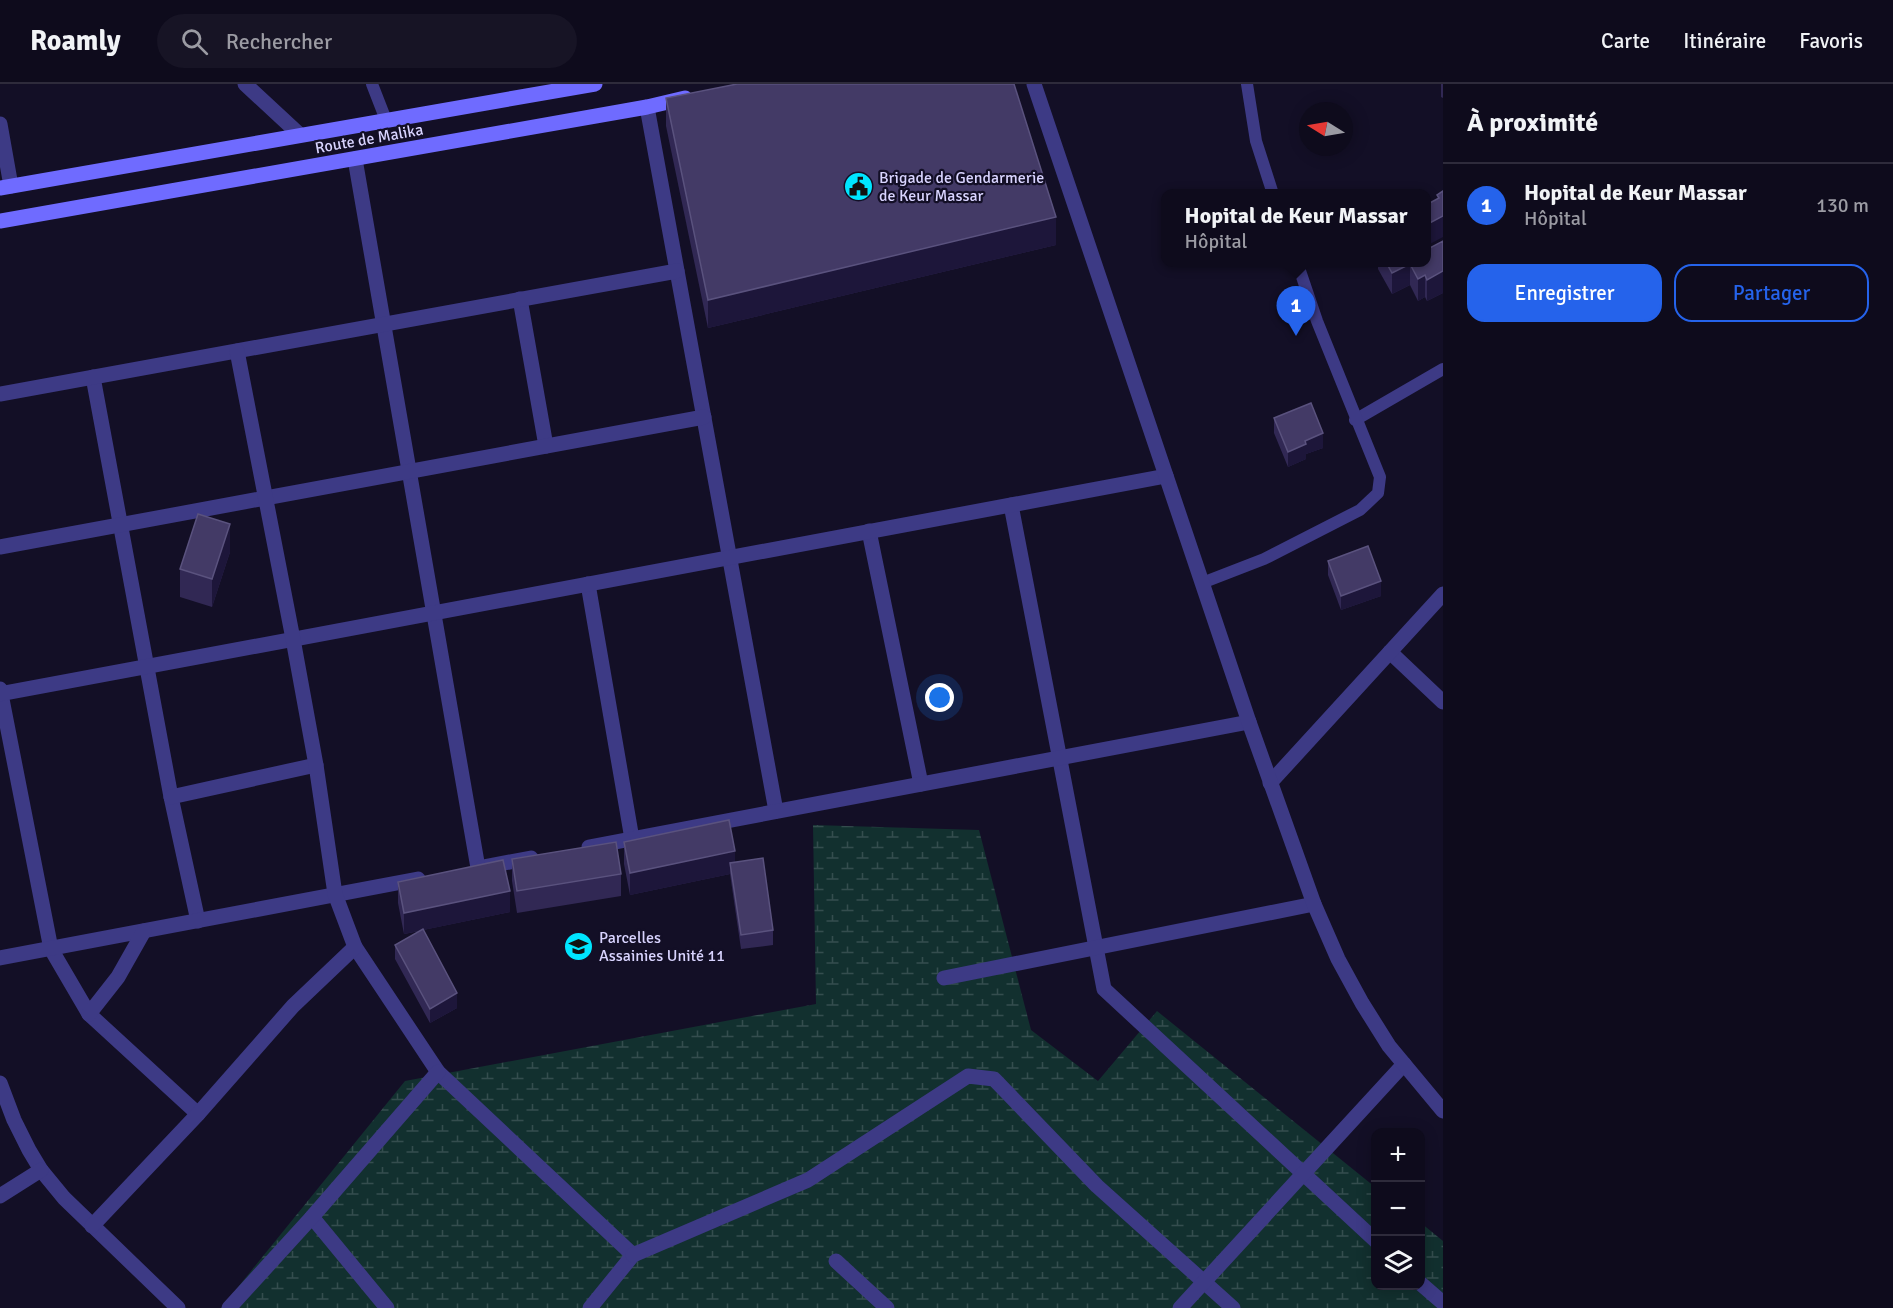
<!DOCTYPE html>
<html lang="fr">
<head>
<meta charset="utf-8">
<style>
  :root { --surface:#0e0b1c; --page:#171425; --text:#f1f3f6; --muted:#9b9ba3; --line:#2e2b3b; --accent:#2563eb }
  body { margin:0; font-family:Signika,sans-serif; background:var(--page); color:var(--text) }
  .controls { position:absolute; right:18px; bottom:18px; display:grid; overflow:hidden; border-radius:12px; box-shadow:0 3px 15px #0003 }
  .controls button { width:54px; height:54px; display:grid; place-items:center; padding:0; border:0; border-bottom:2px solid var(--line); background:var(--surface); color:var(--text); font:30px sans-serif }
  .compass { position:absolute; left:1299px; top:18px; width:54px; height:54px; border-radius:50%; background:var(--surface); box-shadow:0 3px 15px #0003; rotate:281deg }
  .you { position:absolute; left:940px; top:614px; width:21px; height:21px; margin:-15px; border:4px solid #fff; border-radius:50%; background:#1a73e8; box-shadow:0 0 0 9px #1a73e833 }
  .badge { display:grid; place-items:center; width:39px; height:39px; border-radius:50%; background:var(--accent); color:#fff; font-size:20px; font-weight:700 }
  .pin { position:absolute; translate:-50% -50px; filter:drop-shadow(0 2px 3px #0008) }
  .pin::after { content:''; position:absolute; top:32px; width:21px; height:18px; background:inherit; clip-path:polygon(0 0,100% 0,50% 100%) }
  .popup { position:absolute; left:1161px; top:105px; width:270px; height:78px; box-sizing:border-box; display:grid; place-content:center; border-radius:12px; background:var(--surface); filter:drop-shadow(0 2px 4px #0005); font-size:20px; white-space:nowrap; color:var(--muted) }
  .popup b { font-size:22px; color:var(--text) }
  .popup::after { content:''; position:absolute; left:50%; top:100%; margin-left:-12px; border:12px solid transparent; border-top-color:var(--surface) }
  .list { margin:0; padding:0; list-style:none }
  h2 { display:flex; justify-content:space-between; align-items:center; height:78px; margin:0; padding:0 24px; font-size:26px }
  h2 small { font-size:20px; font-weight:400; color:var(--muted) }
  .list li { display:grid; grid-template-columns:39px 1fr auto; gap:18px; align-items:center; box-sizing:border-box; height:84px; padding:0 24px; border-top:2px solid var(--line) }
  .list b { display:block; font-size:22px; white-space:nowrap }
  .list p { margin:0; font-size:20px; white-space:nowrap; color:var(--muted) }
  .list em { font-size:20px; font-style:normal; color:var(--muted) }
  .actions { display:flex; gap:12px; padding:18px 24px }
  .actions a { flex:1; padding:14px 0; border:2px solid var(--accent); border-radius:18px; text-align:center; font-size:21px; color:var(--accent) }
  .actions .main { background:var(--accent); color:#fff }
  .icon { flex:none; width:33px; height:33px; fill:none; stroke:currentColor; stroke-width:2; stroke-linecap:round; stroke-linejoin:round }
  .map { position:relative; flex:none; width:1443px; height:1224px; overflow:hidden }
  header { display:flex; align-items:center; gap:36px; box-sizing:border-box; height:84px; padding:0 30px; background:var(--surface); border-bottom:2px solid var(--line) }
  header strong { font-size:28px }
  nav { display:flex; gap:33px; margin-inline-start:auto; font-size:21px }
  .search { width:420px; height:54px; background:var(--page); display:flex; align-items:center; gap:15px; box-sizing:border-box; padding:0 21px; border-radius:33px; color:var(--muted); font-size:22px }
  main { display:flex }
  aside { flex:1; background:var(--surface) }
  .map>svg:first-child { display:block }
  .wetland { fill:url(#wetland-marsh) }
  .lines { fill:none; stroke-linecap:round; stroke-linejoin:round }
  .service { stroke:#3d3a85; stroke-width:12 }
  .minor { stroke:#3d3a85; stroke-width:15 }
  .tertiary { stroke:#3d3a85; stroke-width:15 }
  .secondary { stroke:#6f6bff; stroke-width:15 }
  .wall { fill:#312854 }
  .shaded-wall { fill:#1d163a }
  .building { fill:#433a66; stroke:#5a527e; stroke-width:1.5 }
  .labels { text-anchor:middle; stroke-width:4.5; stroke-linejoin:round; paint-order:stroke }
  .street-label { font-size:16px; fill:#d9d4ff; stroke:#130f26 }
  .poi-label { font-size:16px; fill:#d9d4ff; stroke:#130f26; text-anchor:start }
</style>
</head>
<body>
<header>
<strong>Roamly</strong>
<div class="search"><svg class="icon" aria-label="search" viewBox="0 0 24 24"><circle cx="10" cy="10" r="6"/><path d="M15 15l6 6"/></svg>Rechercher</div>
<nav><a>Carte</a><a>Itinéraire</a><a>Favoris</a></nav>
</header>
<main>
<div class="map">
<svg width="1443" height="1224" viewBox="0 0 1443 1224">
  <defs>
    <pattern id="wetland-marsh" width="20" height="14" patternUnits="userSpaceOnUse" patternTransform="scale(1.5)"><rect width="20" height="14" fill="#12302f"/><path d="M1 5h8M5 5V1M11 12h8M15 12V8" fill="none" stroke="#344d4e"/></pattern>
  </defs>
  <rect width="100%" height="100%" fill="#130f26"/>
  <polygon class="wetland" points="813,741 979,746 1031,946 1098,997 1157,927 1375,1103 1376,1202 1420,1202 1421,1139 1443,1157 1443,1224 221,1224 405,997 816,920"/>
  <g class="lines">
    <g class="service">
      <polyline points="372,0 386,36"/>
      <polyline points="1247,0 1256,57 1273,110"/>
      <polyline points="1355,336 1443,285"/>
      <polyline points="1202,499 1264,475 1360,426 1378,409 1380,393 1317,237 1297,178"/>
    </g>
    <g class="minor">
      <polyline points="245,0 300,51"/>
      <polyline points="647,23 776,727"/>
      <polyline points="0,40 11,102"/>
      <polyline points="355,75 478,784"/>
      <polyline points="520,215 546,362"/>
      <polyline points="93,293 171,713 198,837"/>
      <polyline points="0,310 677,187"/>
      <polyline points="1011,421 1104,905 1376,1157"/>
      <polyline points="869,447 921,700"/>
      <polyline points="0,463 704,333"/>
      <polyline points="588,500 632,755"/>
      <polyline points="1390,568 1443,618"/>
      <polyline points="0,605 51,865 89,930 198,1030"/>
      <polyline points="0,610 1166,392"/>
      <polyline points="1270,699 1443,510"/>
      <polyline points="171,713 316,681"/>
      <polyline points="589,763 1249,638"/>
      <polyline points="483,783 531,774"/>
      <polyline points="355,863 438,988 633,1171 590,1224"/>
      <polyline points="0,874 418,795"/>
      <polyline points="944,894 1314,820"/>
      <polyline points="89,930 118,893 144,847"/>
      <polyline points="0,999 14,1036 29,1066 41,1086 64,1114 178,1224"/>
      <polyline points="0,1112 41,1086"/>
      <polyline points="312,1133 387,1224"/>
      <polyline points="92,1142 198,1030 293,922 355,863 335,810 316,681 293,555 237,267"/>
      <polyline points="633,1171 808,1096 968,992 994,995 1097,1102 1233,1224"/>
      <polyline points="836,1177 887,1224"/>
      <polyline points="1420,1199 1443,1219"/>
      <polyline points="229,1224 312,1133 438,988"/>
      <polyline points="1180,1224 1404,980"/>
    </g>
    <polyline class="tertiary" points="1034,0 1249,638 1314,820 1338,875 1362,919 1389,962 1443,1027"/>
    <g class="secondary">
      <polyline points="0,104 595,0"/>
      <polyline points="0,137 647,23 685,14"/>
    </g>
  </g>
  <g class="wall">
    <polygon points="1441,0 1443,0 1443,14 1441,13"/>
    <polygon points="666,14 1056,161 708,244 666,42"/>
    <polygon points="1443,157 1443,209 1427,217 1425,213 1418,217 1410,201 1392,210 1378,185 1378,178 1426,178"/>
    <polygon points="1274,334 1323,364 1306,370 1306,375 1288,383 1274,349"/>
    <polygon points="230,468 212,523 180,513 180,485"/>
    <polygon points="1328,477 1381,512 1341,526 1328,491"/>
    <polygon points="624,758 735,779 773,846 773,861 741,865 730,790 630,811 624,780"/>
    <polygon points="512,775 621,790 621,812 517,829 512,797"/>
    <polygon points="398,798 510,828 423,846 457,924 430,939 395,875 395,861 420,847 404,850 398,819"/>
  </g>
  <g class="shaded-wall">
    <polygon points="1443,132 1443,153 1426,162 1426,141"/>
    <polygon points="1056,133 1056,161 708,244 708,216"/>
    <polygon points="1410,180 1410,201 1392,210 1392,189"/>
    <polygon points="1443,187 1443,209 1427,217 1427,196"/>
    <polygon points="1425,191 1425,213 1418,217 1418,195"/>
    <polygon points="1323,349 1323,364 1306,370 1306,375 1288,383 1288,368 1305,357"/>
    <polygon points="230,440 230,468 212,523 212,495"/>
    <polygon points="1381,497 1381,512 1341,526 1341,512"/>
    <polygon points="735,767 735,789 730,779 730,790 630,811 630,789"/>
    <polygon points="510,807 510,828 404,850 404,829"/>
    <polygon points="457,909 457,924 430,939 430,925"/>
  </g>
  <g class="building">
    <polygon points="737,0 1014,0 1056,133 708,216 666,14"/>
    <polygon points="1443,107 1443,132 1426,141 1426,121 1439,114 1437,111"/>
    <polygon points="1443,157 1443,187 1427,196 1425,191 1418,195 1410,180 1392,189 1386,178 1426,178 1426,166"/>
    <polygon points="1311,319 1323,349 1305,357 1306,360 1288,368 1274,334"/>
    <polygon points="198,430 230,440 212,495 180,485"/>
    <polygon points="1368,462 1381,497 1341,512 1328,477"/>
    <polygon points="729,736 735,767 630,789 624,758"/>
    <polygon points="616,758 621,790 517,807 512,775"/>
    <polygon points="763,774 773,846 741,851 730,779"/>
    <polygon points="503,776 510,807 404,829 398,798"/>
    <polygon points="423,845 457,909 430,925 395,861"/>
  </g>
  <defs>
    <symbol id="civic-disc" viewBox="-11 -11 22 22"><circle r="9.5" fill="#00e5ff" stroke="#130f26"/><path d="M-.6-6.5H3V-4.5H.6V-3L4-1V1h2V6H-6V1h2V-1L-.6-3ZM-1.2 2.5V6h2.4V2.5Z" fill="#111"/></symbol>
    <symbol id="school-disc" viewBox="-11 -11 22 22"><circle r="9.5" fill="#00e5ff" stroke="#130f26"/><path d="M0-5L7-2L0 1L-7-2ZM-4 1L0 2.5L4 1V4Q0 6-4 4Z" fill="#111"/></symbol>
  </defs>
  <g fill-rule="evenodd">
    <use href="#civic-disc" x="842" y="86" width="33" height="33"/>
    <use href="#school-disc" x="562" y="846" width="33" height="33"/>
  </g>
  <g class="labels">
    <g class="street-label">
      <text transform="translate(369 54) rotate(-10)" y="6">Route de Malika</text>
    </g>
    <g class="poi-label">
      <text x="879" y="99">Brigade de Gendarmerie<tspan x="879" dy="18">de Keur Massar</tspan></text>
      <text x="599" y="859">Parcelles<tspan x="599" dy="18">Assainies Unité 11</tspan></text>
    </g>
  </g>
</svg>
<div class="controls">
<button>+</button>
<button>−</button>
<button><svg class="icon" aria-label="layers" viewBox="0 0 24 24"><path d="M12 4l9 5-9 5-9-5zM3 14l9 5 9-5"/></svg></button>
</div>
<svg class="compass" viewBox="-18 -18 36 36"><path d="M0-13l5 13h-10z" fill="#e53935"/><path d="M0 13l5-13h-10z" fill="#9b9ba3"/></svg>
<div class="you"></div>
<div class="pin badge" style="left:1296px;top:252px">1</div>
<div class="popup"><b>Hopital de Keur Massar</b>Hôpital</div>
</div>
<aside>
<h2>À proximité<small></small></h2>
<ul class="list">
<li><span class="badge">1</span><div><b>Hopital de Keur Massar</b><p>Hôpital</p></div><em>130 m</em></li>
</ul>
<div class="actions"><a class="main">Enregistrer</a><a>Partager</a></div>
</aside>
</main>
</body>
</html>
